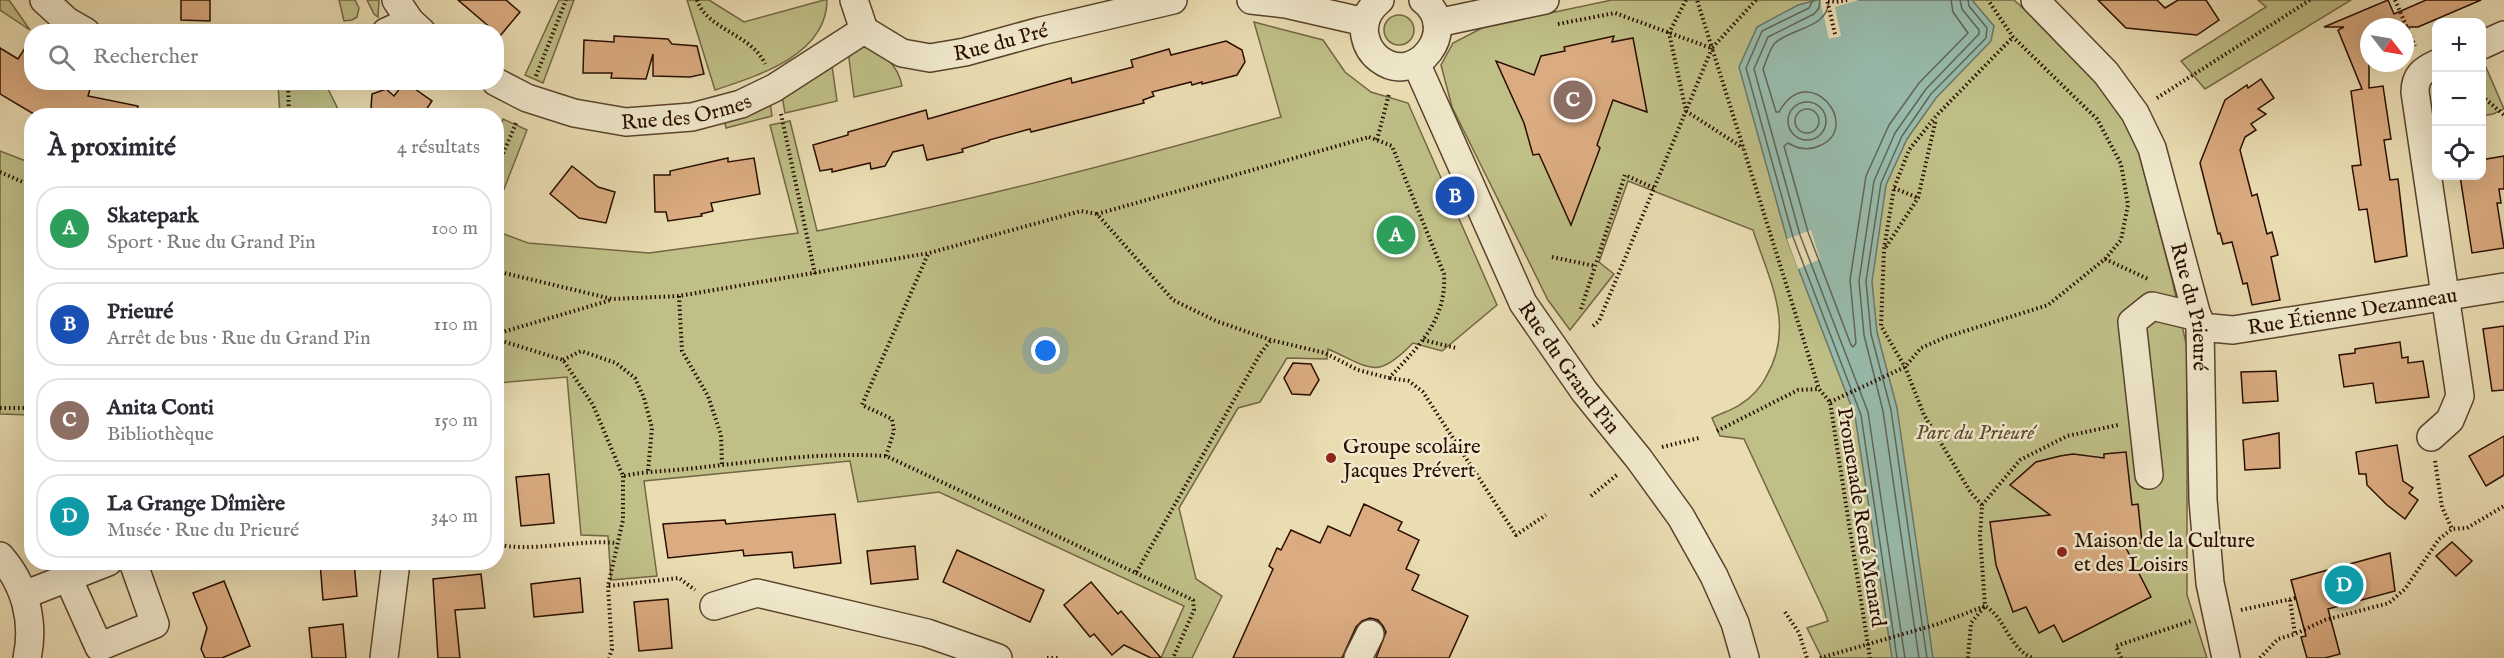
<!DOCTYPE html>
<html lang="fr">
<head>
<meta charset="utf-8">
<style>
  :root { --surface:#fff; --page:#f2f2f3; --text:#2b2b33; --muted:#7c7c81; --line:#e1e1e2; --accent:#8f2418 }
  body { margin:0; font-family:"IM FELL English",serif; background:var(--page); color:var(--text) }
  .controls { position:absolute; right:18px; top:18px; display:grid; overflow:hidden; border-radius:12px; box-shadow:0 6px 24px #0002 }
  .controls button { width:54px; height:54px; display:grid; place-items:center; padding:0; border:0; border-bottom:2px solid var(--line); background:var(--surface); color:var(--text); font:30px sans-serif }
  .compass { position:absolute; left:2360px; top:18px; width:54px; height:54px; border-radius:50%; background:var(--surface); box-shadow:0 6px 24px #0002; rotate:121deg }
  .you { position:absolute; left:1046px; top:351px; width:21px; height:21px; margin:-15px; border:4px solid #fff; border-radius:50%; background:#1a73e8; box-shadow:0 0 0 9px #1a73e833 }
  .badge { display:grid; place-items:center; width:39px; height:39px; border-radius:50%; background:var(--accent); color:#fff; font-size:20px; font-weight:700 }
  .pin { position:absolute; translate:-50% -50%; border:3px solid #fff; box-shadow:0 2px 6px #0006 }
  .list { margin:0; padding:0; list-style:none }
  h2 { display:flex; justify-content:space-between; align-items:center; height:78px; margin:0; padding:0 24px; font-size:26px }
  h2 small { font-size:20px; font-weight:400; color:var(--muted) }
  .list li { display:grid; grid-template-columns:39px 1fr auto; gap:18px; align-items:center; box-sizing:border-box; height:84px; margin:0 12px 12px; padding:0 12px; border:2px solid var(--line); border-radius:24px }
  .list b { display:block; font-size:22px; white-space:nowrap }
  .list p { margin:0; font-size:20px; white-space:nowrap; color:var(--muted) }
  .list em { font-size:20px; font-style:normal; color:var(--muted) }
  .icon { flex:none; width:33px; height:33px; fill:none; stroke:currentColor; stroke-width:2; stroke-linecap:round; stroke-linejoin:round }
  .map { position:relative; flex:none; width:2504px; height:658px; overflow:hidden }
  .search { position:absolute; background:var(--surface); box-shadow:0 6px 24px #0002; left:24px; top:24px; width:480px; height:66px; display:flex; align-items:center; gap:15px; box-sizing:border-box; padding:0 21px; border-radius:24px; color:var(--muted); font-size:22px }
  .panel { position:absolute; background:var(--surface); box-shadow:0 6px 24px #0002; left:24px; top:108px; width:480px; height:462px; border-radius:24px }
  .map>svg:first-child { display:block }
  .green { fill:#bfbf87; stroke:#746644; stroke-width:1.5 }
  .water { fill:#98bcad; stroke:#6c7668; stroke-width:1.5 }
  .pier { fill:#eaddb2 }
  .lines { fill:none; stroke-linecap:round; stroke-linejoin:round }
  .shore { stroke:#606556; stroke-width:1.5 }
  .building { fill:#dbac81; stroke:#290e00; stroke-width:1.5 }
  .minor-casing { stroke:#59422c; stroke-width:30 }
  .path { stroke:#290e00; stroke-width:4; stroke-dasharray:1.5 3; stroke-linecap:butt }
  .minor { stroke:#f1e9cd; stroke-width:27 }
  .poi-dot { fill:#8f2418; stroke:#f1e9cd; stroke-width:2 }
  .labels { text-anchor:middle; stroke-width:5; stroke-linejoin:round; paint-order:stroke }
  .street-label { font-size:21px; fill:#290e00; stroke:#f1e9cd }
  .park-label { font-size:21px; font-style:italic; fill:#5e4c2f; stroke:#f1e9cd }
  .poi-label { font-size:21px; fill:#290e00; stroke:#f1e9cd; text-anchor:start }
</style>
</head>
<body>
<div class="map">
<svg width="2504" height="658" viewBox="0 0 2504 658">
  <rect width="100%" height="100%" fill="#eaddb2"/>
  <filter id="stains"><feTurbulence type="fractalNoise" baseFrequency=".00333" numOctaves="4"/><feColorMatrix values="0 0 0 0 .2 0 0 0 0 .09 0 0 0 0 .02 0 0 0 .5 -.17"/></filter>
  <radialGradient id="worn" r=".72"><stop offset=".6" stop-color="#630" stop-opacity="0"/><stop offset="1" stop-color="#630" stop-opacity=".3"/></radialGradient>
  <g class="green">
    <polygon points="0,0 9,0 30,30 0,10"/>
    <polygon points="339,0 355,0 359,8 357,17 352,20 344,21"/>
    <polygon points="367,0 379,0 378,17 374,14"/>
    <polygon points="559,0 574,0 543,83 525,75"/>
    <path d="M687,0H709L744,22L824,0H827C827,55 757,76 715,90Z"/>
    <path d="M1612,0H2014L2090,69L2135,138L2172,279L2187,348V595L2207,658H1822L1807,628L1828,621L1825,613L1744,439L1720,436L1712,418C1721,413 1733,410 1741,404C1751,398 1761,387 1766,377C1796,326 1769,280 1753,230L1628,181L1599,262L1614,274L1570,330L1548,300L1452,107L1441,65L1453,43L1484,27Z"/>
    <polygon points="2258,0 2351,0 2205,89 2181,61 2266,7"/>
    <circle cx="1399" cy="30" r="15"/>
    <path d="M1254,22L1323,40L1345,72L1371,92L1408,103L1497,305L1442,351L1413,343C1376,381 1371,368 1328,349L1327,359L1287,358L1260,402L1238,408L1179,508L1196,579L1222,596L1192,658H1161L1184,606L939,492L858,502L850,461L644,481L657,576L611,580L608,536L581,535L567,377L497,383L496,231L528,243L649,253L798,233L770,125L790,121L817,231C974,201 1127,160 1281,117Z"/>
    <path d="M859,46C881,48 898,65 902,86L854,97L848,51Z"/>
    <polygon points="2482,58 2504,109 2493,114 2482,116"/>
    <polygon points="832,66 837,101 785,113 782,96"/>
    <polygon points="287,82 325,83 341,115 280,115 278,84"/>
    <polygon points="770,102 772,116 726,128 724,119"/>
    <polygon points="503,119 527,130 497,207 497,134"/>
    <polygon points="0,151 31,163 31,415 0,414"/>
  </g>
  <polygon class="water" points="1817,0 1972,0 1994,26 1991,41 1936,98 1907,139 1886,185 1872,282 1877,332 1897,408 1933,658 1892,658 1855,416 1787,239 1739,67 1757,27 1798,5"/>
  <g class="pier">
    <polygon points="1820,0 1859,0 1835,7 1841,36 1829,39"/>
    <polygon points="1811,230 1820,259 1798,269 1787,239"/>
  </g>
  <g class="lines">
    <g class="shore">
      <polyline points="1813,0 1809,8 1762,31 1746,68 1793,237 1861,415 1897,658"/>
      <polyline points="1820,0 1819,8 1814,14 1768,37 1754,69 1800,235 1868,412 1905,658"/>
      <path d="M1829,0C1828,29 1793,27 1775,43C1770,48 1766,62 1763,69L1776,112H1779C1809,58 1864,128 1819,146C1808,151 1798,149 1788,143L1784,146L1808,232L1851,345L1853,347L1856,343L1850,280L1866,176L1889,125L1919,83L1968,33L1953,12L1951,0"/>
      <circle cx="1807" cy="121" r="19"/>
      <circle cx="1807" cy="121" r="12"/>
      <polyline points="1919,658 1883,411 1864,335 1859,281 1874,181 1895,133 1926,89 1979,34 1979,30 1962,9 1960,0"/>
      <polyline points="1927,658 1891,410 1871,334 1866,281 1881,183 1902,136 1931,94 1986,38 1987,28 1969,6 1968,0"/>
    </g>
  </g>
  <g class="building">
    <polygon points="181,0 210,0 210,21 181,20"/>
    <polygon points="458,0 506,0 520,12 500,36"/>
    <polygon points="2098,0 2157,0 2165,8 2178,0 2206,0 2219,20 2197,35 2126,28"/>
    <polygon points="2388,0 2394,14 2426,0 2481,0 2418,27 2369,27 2369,88 2383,86 2391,139 2384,140 2390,180 2398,179 2407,256 2375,262 2367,209 2359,210 2352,166 2361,165 2351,91 2362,89 2338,30 2344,27 2324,27"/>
    <polygon points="614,36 668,39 672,44 697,46 704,74 690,77 653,76 653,54 646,79 611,78 612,73 583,73 584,40 614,42"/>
    <polygon points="1614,36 1612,42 1633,38 1647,112 1613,100 1597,145 1600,148 1571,225 1539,154 1533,155 1524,123 1496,61 1534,75 1541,56 1565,51 1564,47"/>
    <polygon points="32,37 32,82 72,82 90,89 88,96 138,106 137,116 37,116 0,94 0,48 18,59"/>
    <polygon points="1226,41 1242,50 1245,62 1237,75 1202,84 1202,82 1192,85 1191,82 1152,92 1154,96 1143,100 1144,103 1031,132 1030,129 989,140 989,141 962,149 963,152 950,155 927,160 923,145 893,152 885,166 871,169 870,163 832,172 832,169 820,171 813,145 848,135 848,132 926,110 928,119 1071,78 1072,83 1133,67 1131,60 1169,49 1171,55"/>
    <polygon points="2261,79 2274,98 2258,109 2266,114 2251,124 2256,130 2245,137 2240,150 2252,196 2257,194 2267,234 2272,232 2278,255 2271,257 2280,300 2252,305 2247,283 2243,284 2232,242 2223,244 2220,233 2218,234 2200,163 2225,100 2247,85 2248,88"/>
    <polygon points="405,82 432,101 422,116 380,116 371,108 372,94 386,89 394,96"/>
    <polygon points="2504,156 2504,189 2499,189 2501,203 2497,203 2504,248 2472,253 2460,176 2481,176 2481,160"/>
    <polygon points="728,158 728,162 754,158 760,194 711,203 713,211 701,214 702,216 668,221 666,212 655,212 654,175 670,175 670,171"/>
    <polygon points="572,166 598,187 615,192 606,223 579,218 550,194"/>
    <polygon points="2504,326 2504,390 2492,391 2483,329"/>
    <polygon points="2400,342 2402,358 2408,357 2408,363 2423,361 2429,397 2376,403 2373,383 2344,387 2339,355 2355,353 2355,349"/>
    <polygon points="1293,363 1311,364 1319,380 1310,395 1292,394 1284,378"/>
    <polygon points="2276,371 2278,401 2243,403 2241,372"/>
    <polygon points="2279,433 2280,468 2245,470 2243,440"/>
    <polygon points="2504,436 2504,475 2486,486 2469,456"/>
    <polygon points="2397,445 2403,481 2413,488 2409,493 2418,500 2405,519 2387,505 2367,485 2366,474 2359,474 2356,452"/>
    <polygon points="2126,452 2132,505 2138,504 2142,543 2125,546 2151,597 2063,642 2054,625 2039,633 2026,607 2013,612 1996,565 1990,522 2050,515 2010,485 2036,462 2060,456 2073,454 2104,458 2104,454"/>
    <polygon points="549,474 554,523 521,526 516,477"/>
    <polygon points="1364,504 1402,522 1398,530 1419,540 1406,569 1419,575 1412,590 1468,616 1449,658 1376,658 1386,632 1383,626 1378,620 1370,618 1362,621 1356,627 1342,658 1233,658 1273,569 1269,566 1277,548 1281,550 1291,530 1320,543 1328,526 1350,536"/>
    <polygon points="835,514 841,563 794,568 792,552 744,556 743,550 668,558 663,524 725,520 726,524"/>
    <polygon points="2452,542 2472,561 2456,576 2436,556"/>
    <polygon points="915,546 918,579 871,584 867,551"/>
    <polygon points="957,550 1044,590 1030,622 943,582"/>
    <polygon points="2390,553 2395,591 2328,609 2340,654 2325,658 2307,658 2301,637 2306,636 2291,580"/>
    <polygon points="320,562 354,562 357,596 323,600"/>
    <polygon points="481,574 485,608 455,610 460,658 438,658 433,579"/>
    <polygon points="580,578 583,612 534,617 531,584"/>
    <polygon points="224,581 250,646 222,658 205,658 201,649 207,628 193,593"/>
    <polygon points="1091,582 1118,614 1121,611 1161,658 1151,658 1124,645 1112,655 1094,634 1090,637 1064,605"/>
    <polygon points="668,599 672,648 639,651 634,602"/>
    <polygon points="343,624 346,658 312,658 309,628"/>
  </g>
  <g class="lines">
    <defs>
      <g id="minor">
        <polyline points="44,0 67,21 86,32"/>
        <polyline points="396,0 410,21 422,32"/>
        <path id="s1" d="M854,0L864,30L902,53L930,58L965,52L1041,31L1173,0"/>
        <polyline points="1251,0 1286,4 1365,22"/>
        <path d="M1380,0C1369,9 1362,21 1365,36C1367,46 1371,53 1379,59C1416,88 1461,29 1423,0"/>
        <path id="s2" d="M2035,0L2106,73L2135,113L2152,148L2200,327L2203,500L2210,583L2226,658"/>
        <polyline points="1437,23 1545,0"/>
        <polyline points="386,32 410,21"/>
        <polyline points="2482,45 2504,35"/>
        <path id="s3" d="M1416,63L1523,303L1584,391L1639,459L1681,517L1714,576L1735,623L1745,658"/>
        <path id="s4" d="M496,82L527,98L574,113L626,122L692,117L741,104L774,88L864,30"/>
        <path id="s5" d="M2200,327L2233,330L2504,287"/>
        <path d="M2431,437L2450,420L2460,396L2415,92C2415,76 2423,70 2436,64"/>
        <polyline points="2149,475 2132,322 2152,306 2198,317"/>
        <path d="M0,556C25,584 35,621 27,658"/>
        <polyline points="68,578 99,647 155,624 133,562"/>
        <polyline points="24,595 108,562"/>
        <polyline points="714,606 757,593 927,633 998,658"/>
        <polyline points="384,658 396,562"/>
        <polyline points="1358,658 1370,634"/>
      </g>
    </defs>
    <use href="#minor" class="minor-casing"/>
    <g class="path">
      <path d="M697,0C707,30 752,34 765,64"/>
      <polyline points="1686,0 1669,33 1686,111 1743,148"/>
      <polyline points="1756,0 1712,48 1819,389"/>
      <polyline points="2395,0 2415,46"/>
      <polyline points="1558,24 1615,13 1711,48"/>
      <polyline points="1835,34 1827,0 1836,2 1847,0"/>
      <polyline points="536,76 566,0"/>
      <polyline points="288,82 289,116"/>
      <polyline points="2482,96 2504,115"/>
      <polyline points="2157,98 2310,0"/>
      <polyline points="781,114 815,274"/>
      <path d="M1369,137L1392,146L1444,274C1447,320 1418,347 1389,378L1358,370L1325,353L1271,340L1216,321L1173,300L1097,214Z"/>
      <polyline points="1377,140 1389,94"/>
      <polyline points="496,170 517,121"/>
      <polyline points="0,172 32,186"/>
      <polyline points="1894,188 1918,198"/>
      <polyline points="1886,247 1918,198 1936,119"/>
      <polyline points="1552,257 1595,266"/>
      <polyline points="2105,259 2148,279"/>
      <polyline points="496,271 612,299 679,296 929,253 1081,211 1097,214"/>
      <polyline points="679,296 682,351 708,396 721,435 722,464"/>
      <polyline points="1581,309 1625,175 1654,188"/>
      <polyline points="1593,326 1599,321 1712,48 1697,0"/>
      <polyline points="496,334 611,300"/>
      <path d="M496,339L563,360L593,405L623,476C647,471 671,471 696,468C758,461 823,452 886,456L1136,573L1260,354L1271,340"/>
      <polyline points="1423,340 1456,348"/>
      <polyline points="563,360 581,351 616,363 635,378 644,398 652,428 648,471"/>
      <polyline points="1390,378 1409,381 1423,392 1516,535 1546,515"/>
      <polyline points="1830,402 1905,367 1921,348 1946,337 2048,305 2105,259 2121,240 2128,205 2121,164 2097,119 2013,37 1988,0"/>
      <polyline points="0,408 32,408"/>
      <polyline points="1717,431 1798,390 1819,389 1830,402 1870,658"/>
      <polyline points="1662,447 1699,438"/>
      <polyline points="886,456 894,431 892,419 862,405 928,254"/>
      <polyline points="2435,461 2442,507 2452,529"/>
      <polyline points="623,476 623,520 608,586 679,578 695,590"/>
      <polyline points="1591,496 1618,474"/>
      <polyline points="1982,505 2020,460 2067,436 2118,425"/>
      <path d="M496,544C529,553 579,539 616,543"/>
      <polyline points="1136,573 1193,600 1194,610 1173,658"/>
      <polyline points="608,586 612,649 609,658"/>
      <polyline points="2290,600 2295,634"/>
      <polyline points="2241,610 2296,598"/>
      <polyline points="1785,612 1799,633 1807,658"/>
      <polyline points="1047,658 1059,658"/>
      <polyline points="1820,658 1938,624 1985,606 1980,536 1982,505 1971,493 1924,415 1905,367 1881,326 1884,249 1894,188 1909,150 1936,116 2013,37"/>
      <path d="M1968,658L1971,623L1985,606C2005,617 2009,649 2033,658"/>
      <polyline points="2121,658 2116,646 2191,621"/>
      <polyline points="2260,658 2278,639 2295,634 2325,620 2389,603 2405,589 2439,539 2452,529 2467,528 2504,506"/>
    </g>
    <use href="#minor" class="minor"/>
  </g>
  <g class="poi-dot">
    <circle cx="1331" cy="458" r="6"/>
    <circle cx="2062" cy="552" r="6"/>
  </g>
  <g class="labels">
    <g class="street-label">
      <text dy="7" stroke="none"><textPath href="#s1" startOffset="177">Rue du Pré</textPath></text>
      <text dy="7" stroke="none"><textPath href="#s4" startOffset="198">Rue des Ormes</textPath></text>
      <text dy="7" stroke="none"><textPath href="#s2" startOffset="354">Rue du Prieuré</textPath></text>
      <text dy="7" stroke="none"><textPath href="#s5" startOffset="154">Rue Étienne Dezanneau</textPath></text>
      <text dy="7" stroke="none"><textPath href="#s3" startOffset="342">Rue du Grand Pin</textPath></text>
      <text transform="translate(1862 517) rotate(81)" y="7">Promenade René Menard</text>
    </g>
    <g class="park-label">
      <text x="1975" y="439">Parc du Prieuré</text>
    </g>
    <g class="poi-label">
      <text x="1343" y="453">Groupe scolaire<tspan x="1343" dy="24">Jacques Prévert</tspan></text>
      <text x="2074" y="547">Maison de la Culture<tspan x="2074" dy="24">et des Loisirs</tspan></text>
    </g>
  </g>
  <rect width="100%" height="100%" filter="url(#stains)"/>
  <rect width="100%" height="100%" fill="url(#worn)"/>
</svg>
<div class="controls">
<button>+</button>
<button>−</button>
<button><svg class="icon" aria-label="locate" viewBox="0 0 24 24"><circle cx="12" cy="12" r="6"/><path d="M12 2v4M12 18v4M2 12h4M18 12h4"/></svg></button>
</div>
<svg class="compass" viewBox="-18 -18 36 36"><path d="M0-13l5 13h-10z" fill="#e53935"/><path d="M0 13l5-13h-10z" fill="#7c7c81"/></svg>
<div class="you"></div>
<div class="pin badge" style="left:1396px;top:235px;background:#2e9e5b">A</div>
<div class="pin badge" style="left:1455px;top:196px;background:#1a4fb4">B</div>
<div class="pin badge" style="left:1573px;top:100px;background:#8d6e63">C</div>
<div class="pin badge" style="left:2344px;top:585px;background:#0f9aa8">D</div>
<div class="search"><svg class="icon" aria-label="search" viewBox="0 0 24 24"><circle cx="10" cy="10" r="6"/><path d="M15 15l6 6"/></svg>Rechercher</div>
<section class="panel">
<h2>À proximité<small>4 résultats</small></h2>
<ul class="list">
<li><span class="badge" style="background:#2e9e5b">A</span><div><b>Skatepark</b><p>Sport · Rue du Grand Pin</p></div><em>100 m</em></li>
<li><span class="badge" style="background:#1a4fb4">B</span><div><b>Prieuré</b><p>Arrêt de bus · Rue du Grand Pin</p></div><em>110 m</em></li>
<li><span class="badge" style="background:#8d6e63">C</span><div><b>Anita Conti</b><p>Bibliothèque</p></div><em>150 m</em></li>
<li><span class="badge" style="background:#0f9aa8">D</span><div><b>La Grange Dîmière</b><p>Musée · Rue du Prieuré</p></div><em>340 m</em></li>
</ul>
</section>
</div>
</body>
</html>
